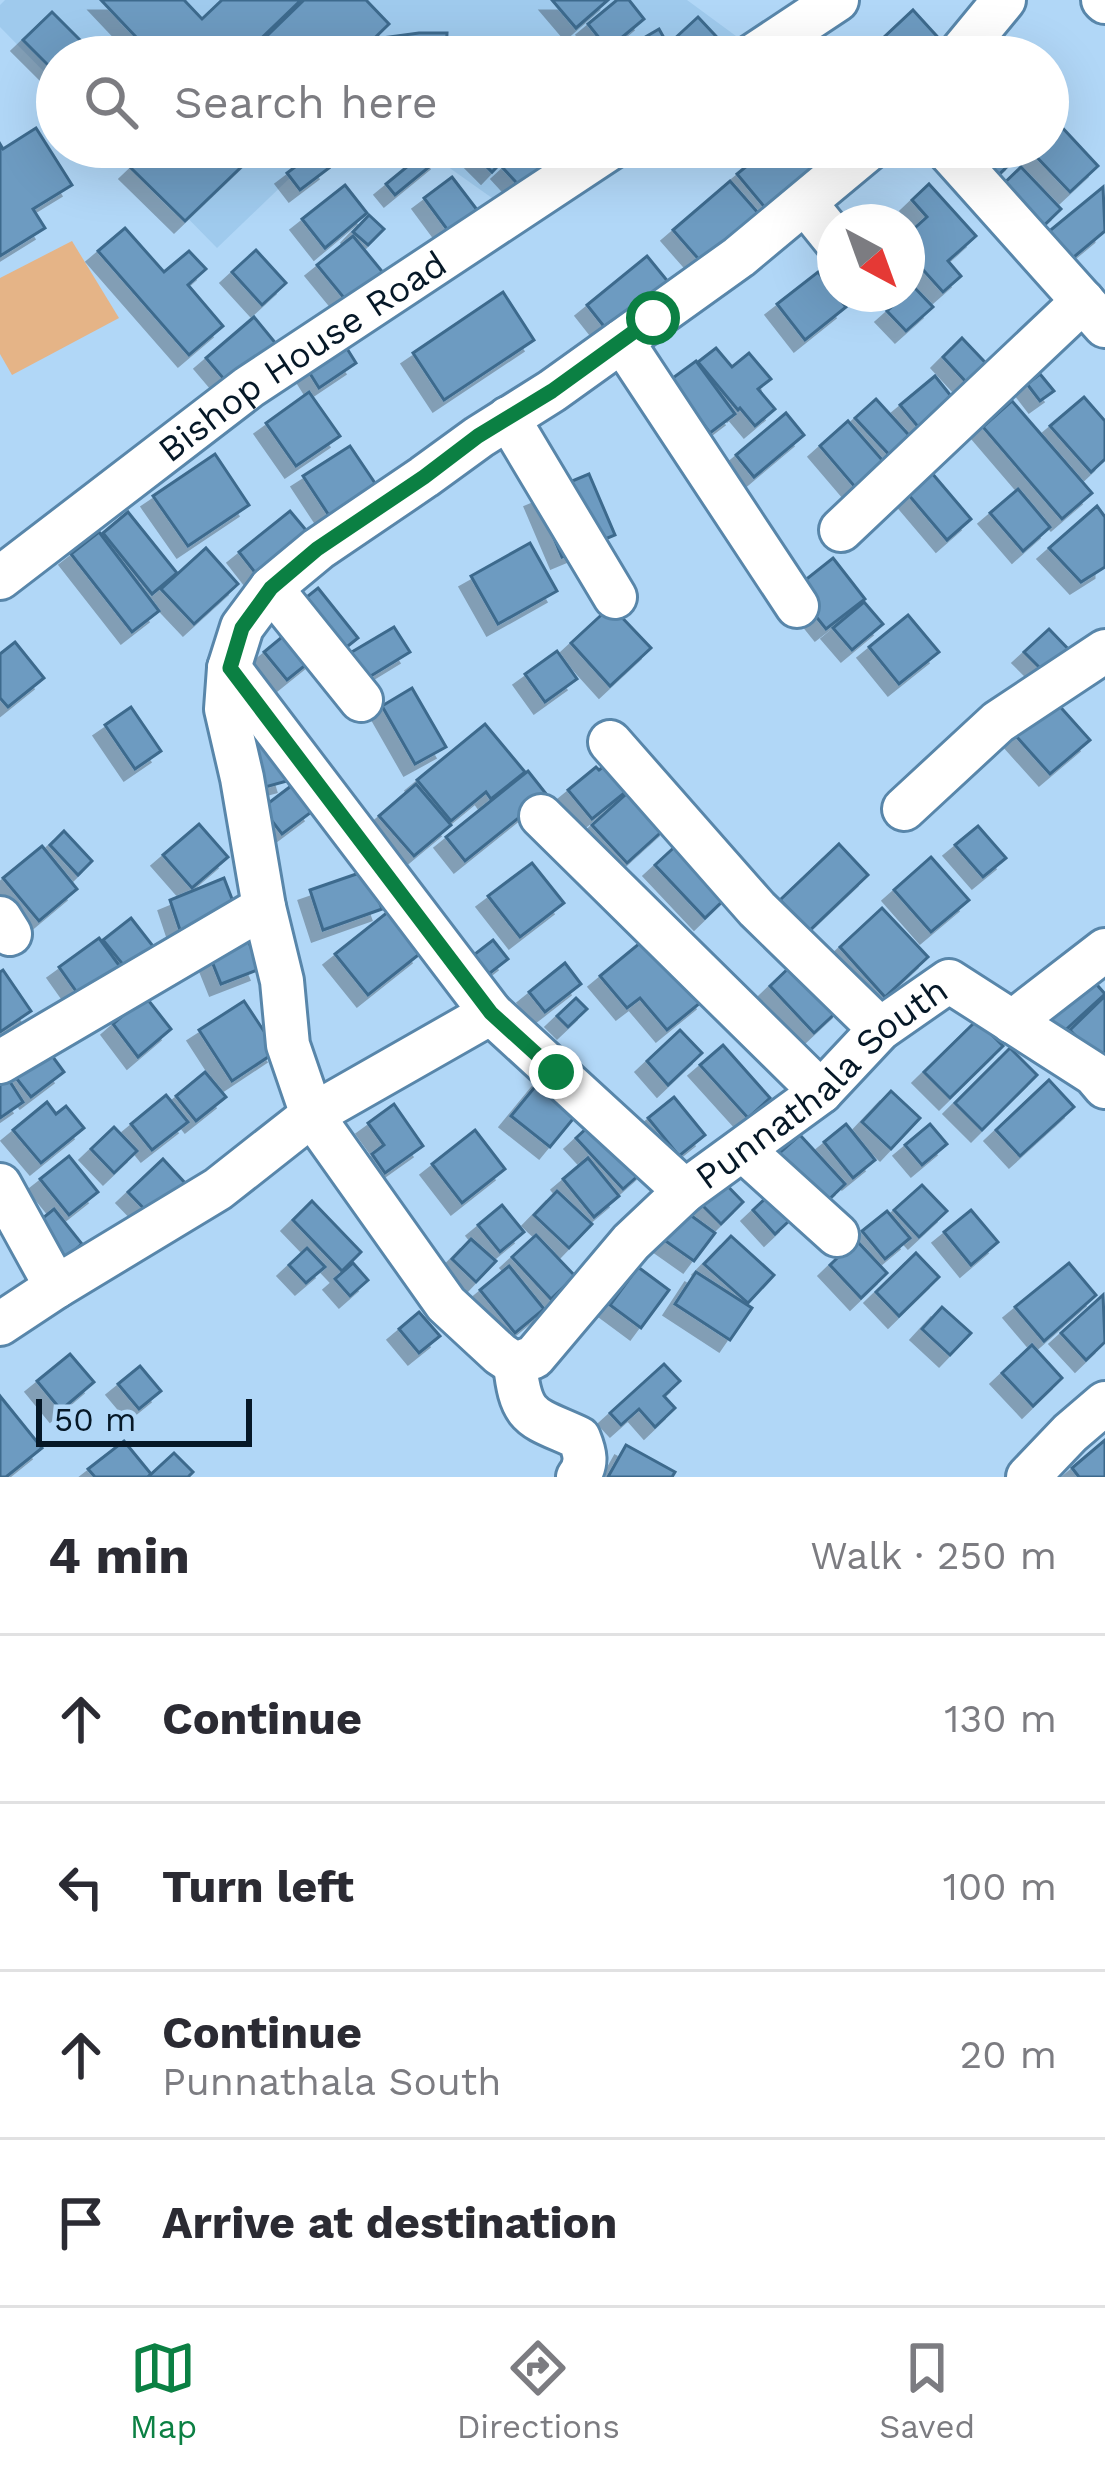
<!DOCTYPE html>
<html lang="en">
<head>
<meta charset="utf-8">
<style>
  :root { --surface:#fff; --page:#f7f7f7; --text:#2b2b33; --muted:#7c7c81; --line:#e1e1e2; --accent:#0b8043 }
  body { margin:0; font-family:"Work Sans",sans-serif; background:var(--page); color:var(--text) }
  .compass { position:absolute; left:817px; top:204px; width:108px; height:108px; border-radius:50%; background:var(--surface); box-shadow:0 12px 48px #0002; rotate:139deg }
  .scale { position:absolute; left:36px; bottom:30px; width:216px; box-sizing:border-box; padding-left:12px; border:6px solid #061827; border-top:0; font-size:33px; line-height:42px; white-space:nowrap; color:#061827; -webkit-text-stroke:9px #b1d7f7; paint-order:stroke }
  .stop { position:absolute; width:36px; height:36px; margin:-27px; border:9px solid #0b8043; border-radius:50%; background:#fff }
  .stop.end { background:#0b8043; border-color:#fff; box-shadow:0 3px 12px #0008 }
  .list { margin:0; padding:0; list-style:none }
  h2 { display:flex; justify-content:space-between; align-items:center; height:156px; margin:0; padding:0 48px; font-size:51px }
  h2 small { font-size:39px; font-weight:400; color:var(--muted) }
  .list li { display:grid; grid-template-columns:78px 1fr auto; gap:36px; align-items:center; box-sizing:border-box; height:168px; padding:0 48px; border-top:3px solid var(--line) }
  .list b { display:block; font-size:45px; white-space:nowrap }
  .list p { margin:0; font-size:39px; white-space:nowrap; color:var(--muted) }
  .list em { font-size:39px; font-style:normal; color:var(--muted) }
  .icon { flex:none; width:66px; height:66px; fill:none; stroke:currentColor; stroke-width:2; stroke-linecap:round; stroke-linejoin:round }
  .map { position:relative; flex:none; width:1105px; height:1477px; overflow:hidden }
  .search { position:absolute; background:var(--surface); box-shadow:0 12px 48px #0002; left:36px; right:36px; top:36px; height:132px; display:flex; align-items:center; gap:30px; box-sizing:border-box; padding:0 42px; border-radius:66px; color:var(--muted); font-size:45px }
  .sheet { height:828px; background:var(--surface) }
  nav { display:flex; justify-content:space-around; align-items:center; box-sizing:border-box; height:168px; border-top:3px solid var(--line); background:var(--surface); font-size:33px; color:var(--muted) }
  nav a { display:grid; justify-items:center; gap:6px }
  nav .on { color:var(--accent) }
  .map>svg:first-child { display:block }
  .built { fill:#9fcaed }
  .green { fill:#e5b487 }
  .building { fill:#6d9bc1; stroke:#3d6a8d; stroke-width:3; filter:url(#shadow) }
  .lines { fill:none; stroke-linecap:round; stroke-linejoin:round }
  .minor-casing { stroke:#5886aa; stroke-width:48 }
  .minor { stroke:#fff; stroke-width:42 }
  .route { stroke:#0b8043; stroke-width:15 }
  .labels { text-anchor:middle; stroke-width:10; stroke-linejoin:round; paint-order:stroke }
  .street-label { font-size:36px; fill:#061827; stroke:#b1d7f7 }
</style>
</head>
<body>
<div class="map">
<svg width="1105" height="1477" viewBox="0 0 1105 1477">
  <defs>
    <filter id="shadow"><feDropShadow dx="-11" dy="11" stdDeviation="0" flood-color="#0004"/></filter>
  </defs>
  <rect width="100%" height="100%" fill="#b1d7f7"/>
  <g class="built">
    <polygon points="5,0 687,0 755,50 745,57 57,57 57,85 0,27 0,5"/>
    <polygon points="118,147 322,147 217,248"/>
    <polygon points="420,147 606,147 509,210"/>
  </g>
  <polygon class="green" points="72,241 119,318 12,375 0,354 0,278"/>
  <g class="building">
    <polygon points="101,0 184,0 202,19 222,0 301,0 242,57 155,57"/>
    <polygon points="304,0 366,0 389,24 355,57 245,57"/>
    <polygon points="552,0 608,0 576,28"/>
    <polygon points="617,0 629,0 644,19 608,49 588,24"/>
    <polygon points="913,10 944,44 930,57 869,57 866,54"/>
    <polygon points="52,12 97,57 57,57 57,74 23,40"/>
    <polygon points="698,17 728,49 720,57 687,57 672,41"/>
    <polygon points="659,29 673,54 668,57 611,57"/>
    <polygon points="419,33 447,33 446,57 375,57 381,38"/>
    <polygon points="1058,123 1098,166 1070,192 1030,150 1033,147 1048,147 1048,133"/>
    <polygon points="36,128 72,185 33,209 45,228 0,256 0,144 3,149"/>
    <polygon points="153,147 262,147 185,221 131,168"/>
    <polygon points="431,147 440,158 395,195 386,184"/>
    <polygon points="467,147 516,147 492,172"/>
    <polygon points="526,147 562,147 568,153 525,192 503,168"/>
    <polygon points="770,147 806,147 821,165 767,210 737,174"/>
    <polygon points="955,147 1021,147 1012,155 1015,159 989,184"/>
    <polygon points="316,151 329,168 300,190 287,173"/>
    <polygon points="1021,167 1061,209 1035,234 996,191"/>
    <polygon points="452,177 481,215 452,236 424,198"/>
    <polygon points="730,181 759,214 702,263 673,230"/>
    <polygon points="929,184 976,236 948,261 961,276 943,292 907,252 907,235 927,217 912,200"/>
    <polygon points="345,185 367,213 325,248 302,219"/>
    <polygon points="1103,187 1105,231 1063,266 1041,238"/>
    <polygon points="369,215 384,229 368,245 353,232"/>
    <polygon points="125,228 164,272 189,251 206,269 188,285 223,326 189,355 98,251"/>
    <polygon points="353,236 385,275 349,304 317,265"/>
    <polygon points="256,250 286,283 262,305 232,272"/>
    <polygon points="647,256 674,289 614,339 587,305"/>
    <polygon points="818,272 846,307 805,340 777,304"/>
    <polygon points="914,287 933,307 906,331 887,311"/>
    <polygon points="503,292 534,340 444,400 413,353"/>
    <polygon points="254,317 282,351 234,391 206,358"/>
    <polygon points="962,338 999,377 979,396 943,357"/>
    <polygon points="346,347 356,363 319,388 309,372"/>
    <polygon points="716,348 732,367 749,353 771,379 758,389 775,409 755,426 740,408 738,410 698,362"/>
    <polygon points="696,361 735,414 710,433 670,380"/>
    <polygon points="1040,374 1054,391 1040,401 1027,384"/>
    <polygon points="935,376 959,406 924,434 900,405"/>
    <polygon points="309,392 340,436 296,466 266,423"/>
    <polygon points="1084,397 1105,421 1105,459 1091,472 1050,426"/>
    <polygon points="876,399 916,443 896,462 855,418"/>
    <polygon points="1012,401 1092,493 1062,519 983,427"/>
    <polygon points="786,413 804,435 754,477 736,455"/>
    <polygon points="848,421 890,469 861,494 820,446"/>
    <polygon points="350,446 379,489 332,520 303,476"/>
    <polygon points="215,454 249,505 188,546 153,496"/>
    <polygon points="931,472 971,519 947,540 907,493"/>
    <polygon points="589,474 615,535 562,557 536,496"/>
    <polygon points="1018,489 1050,527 1023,551 990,513"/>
    <polygon points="1097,506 1105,517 1105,567 1081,582 1049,548"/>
    <polygon points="290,511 316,542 264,584 239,552"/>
    <polygon points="128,512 177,573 152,594 103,533"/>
    <polygon points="99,532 159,611 132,632 71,554"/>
    <polygon points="530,543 557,591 498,624 471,576"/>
    <polygon points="206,548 238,584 194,624 161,589"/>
    <polygon points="833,558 865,599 826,629 794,589"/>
    <polygon points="318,588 358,638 338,654 298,604"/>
    <polygon points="864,602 883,624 852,650 833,628"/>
    <polygon points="611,606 651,648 610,686 571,643"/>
    <polygon points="908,615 939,652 899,684 869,647"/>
    <polygon points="294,627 318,655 287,680 264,652"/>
    <polygon points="394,627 410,652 356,685 340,659"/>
    <polygon points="1049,629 1073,654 1049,677 1024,652"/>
    <polygon points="15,642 44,678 8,707 0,698 0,654"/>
    <polygon points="557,651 577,679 545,702 525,674"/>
    <polygon points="412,688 446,747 415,764 382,706"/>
    <polygon points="1055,701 1090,740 1050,774 1016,736"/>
    <polygon points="131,707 161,751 135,769 105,725"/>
    <polygon points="485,724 525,772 491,799 486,792 451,821 417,780"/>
    <polygon points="273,735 287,781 258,789 245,743"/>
    <polygon points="607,764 628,790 592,819 568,790 596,767 599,770"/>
    <polygon points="528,771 547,795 465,861 446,837"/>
    <polygon points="295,783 314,810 282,834 262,808"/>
    <polygon points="416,784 451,825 414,856 379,816"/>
    <polygon points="634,787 669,825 627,863 592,825"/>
    <polygon points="199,824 228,857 192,888 163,855"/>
    <polygon points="978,826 1006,858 983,877 955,845"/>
    <polygon points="64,831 92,861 78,875 50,845"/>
    <polygon points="681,841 731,893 705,918 655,865"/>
    <polygon points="839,844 868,875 809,931 780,900"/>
    <polygon points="42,846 77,889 39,921 3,878"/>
    <polygon points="931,857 969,900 931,932 894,890"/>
    <polygon points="532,863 564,903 520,937 488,896"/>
    <polygon points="368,870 382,909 323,930 310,890"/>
    <polygon points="224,878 237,912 181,933 170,900"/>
    <polygon points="882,908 928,957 885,997 840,947"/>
    <polygon points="389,911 422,952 368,995 335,954"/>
    <polygon points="131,918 156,950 129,972 103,940"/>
    <polygon points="245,933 260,969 221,984 207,949"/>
    <polygon points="652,933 706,998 667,1030 640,998 627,1008 600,976"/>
    <polygon points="99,938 124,972 83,1001 59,967"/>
    <polygon points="493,940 508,959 481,980 466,961"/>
    <polygon points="797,960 842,1007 814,1033 770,986"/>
    <polygon points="565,963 581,984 545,1012 529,992"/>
    <polygon points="1083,969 1105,994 1060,1035 1038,1012"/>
    <polygon points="3,970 31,1011 0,1032 0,972"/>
    <polygon points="145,996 171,1029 138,1057 113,1024"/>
    <polygon points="1105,996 1105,1067 1070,1030"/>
    <polygon points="576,998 587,1009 568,1027 557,1016"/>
    <polygon points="244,1001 277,1051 232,1081 199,1030"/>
    <polygon points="977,1020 1003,1046 950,1098 924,1072"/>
    <polygon points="680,1030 702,1053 668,1085 647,1061"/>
    <polygon points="723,1045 770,1098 748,1118 700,1065"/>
    <polygon points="1010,1048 1037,1075 982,1130 955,1103"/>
    <polygon points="47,1049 64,1072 31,1097 13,1074"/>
    <polygon points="205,1072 226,1097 196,1121 176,1096"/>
    <polygon points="5,1074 23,1102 0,1118 0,1077"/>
    <polygon points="543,1077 582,1108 550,1147 511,1116"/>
    <polygon points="1049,1080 1074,1107 1020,1156 996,1130"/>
    <polygon points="891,1091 920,1118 891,1149 862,1122"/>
    <polygon points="166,1095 188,1122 152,1150 131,1124"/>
    <polygon points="674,1097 705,1135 679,1156 648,1118"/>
    <polygon points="47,1102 56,1114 66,1106 84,1128 41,1163 13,1130"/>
    <polygon points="394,1104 423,1146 385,1173 372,1154 384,1145 368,1123"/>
    <polygon points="602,1114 649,1166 623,1189 576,1138"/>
    <polygon points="846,1124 875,1160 853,1178 824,1142"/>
    <polygon points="930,1124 947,1144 922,1165 905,1145"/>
    <polygon points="114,1127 137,1151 114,1173 91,1149"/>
    <polygon points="475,1130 505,1169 462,1203 432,1164"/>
    <polygon points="800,1135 845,1184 820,1208 774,1158"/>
    <polygon points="69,1156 98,1192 69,1215 40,1179"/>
    <polygon points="588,1158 619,1196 594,1217 563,1179"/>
    <polygon points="163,1159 186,1184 151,1216 128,1192"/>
    <polygon points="713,1171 743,1202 721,1224 690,1193"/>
    <polygon points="922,1185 947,1211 919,1237 894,1210"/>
    <polygon points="557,1191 592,1224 569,1248 534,1215"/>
    <polygon points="767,1197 789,1221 775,1234 753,1210"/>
    <polygon points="312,1201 361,1252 342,1271 293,1220"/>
    <polygon points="502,1205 524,1232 500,1252 478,1225"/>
    <polygon points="678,1206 715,1233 694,1261 657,1235"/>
    <polygon points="54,1209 82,1244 62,1261 33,1226"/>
    <polygon points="971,1210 998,1242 971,1265 944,1232"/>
    <polygon points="887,1211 910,1238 885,1259 862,1231"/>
    <polygon points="536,1235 575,1276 551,1299 512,1257"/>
    <polygon points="731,1236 774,1275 748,1303 704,1264"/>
    <polygon points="471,1239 496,1261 476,1282 452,1259"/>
    <polygon points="856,1240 887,1273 861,1298 830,1265"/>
    <polygon points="307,1248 325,1267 306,1283 289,1265"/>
    <polygon points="916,1253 939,1277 899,1316 876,1292"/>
    <polygon points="353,1263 368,1280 350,1296 335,1279"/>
    <polygon points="1069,1263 1096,1295 1044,1341 1015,1307"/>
    <polygon points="509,1266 544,1309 515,1333 480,1290"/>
    <polygon points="638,1267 669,1290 641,1328 610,1305"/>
    <polygon points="696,1272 752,1308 730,1340 675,1304"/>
    <polygon points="1103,1295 1105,1342 1086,1360 1061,1333"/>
    <polygon points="942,1307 971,1333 950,1355 922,1329"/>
    <polygon points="419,1312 440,1336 419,1353 399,1329"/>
    <polygon points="1032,1345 1062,1378 1033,1406 1002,1373"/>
    <polygon points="70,1354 94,1382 61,1410 37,1381"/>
    <polygon points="664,1364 680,1381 664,1396 675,1408 655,1427 639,1409 621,1425 610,1413"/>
    <polygon points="140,1366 161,1391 139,1409 118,1384"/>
    <polygon points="0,1396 42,1448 6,1477 0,1477"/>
    <polygon points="1105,1440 1105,1477 1079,1477 1072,1468"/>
    <polygon points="124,1441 151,1474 148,1477 95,1477 88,1469"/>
    <polygon points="626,1445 675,1472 672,1477 608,1477"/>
    <polygon points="174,1453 193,1472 188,1477 148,1477"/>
  </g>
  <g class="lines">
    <defs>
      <g id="minor">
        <polyline points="1103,0 1105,2"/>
        <polyline points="751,57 837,0"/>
        <polyline points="957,57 1004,0"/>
        <polyline points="945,147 1105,326"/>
        <polyline points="806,204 835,240"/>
        <polyline points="622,341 797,606"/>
        <polyline points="508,418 615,597"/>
        <polyline points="841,530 1083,301"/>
        <path id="s1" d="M0,578L249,387L612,147"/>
        <polyline points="271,588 361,700"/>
        <polyline points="229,668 491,1013"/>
        <polyline points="610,742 757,909 880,1029"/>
        <polyline points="904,809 998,722 1105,651"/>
        <polyline points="541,816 821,1092"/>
        <polyline points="0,918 10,934"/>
        <polyline points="1012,1022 1105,950"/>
        <polyline points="0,1062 264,907"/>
        <polyline points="743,1150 837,1235"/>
        <polyline points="0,1185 56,1287"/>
        <polyline points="685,1191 631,1242 534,1357 515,1364 500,1354 446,1304 312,1115 288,1045 282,981 264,907 242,778 226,709 229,668 242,627 271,588 318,549 424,477 479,437 552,391 739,257 871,147"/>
        <path id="s2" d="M0,1324L56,1287L218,1189L312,1115L491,1013L685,1191L821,1092L880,1029L949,981L1094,1074L1105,1087"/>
        <path d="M515,1364C521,1420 531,1416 579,1438C585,1453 588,1463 578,1477"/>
        <polyline points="1028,1477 1070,1433 1105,1403"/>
      </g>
    </defs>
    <use href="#minor" class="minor-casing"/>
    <use href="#minor" class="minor"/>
  </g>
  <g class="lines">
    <polyline class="route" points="556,1072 491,1013 230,668 242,628 271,588 317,549 424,477 478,436 552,391 653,318"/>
  </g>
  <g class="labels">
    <g class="street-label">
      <text dy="13" stroke="none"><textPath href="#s1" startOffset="375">Bishop House Road</textPath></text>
      <text dy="13" stroke="none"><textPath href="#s2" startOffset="1020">Punnathala South</textPath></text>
    </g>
  </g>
</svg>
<svg class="compass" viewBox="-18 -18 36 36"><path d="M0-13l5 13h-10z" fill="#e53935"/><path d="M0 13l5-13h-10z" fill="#7c7c81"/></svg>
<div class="scale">50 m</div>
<div class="stop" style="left:653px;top:318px"></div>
<div class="stop end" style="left:556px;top:1072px"></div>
<div class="search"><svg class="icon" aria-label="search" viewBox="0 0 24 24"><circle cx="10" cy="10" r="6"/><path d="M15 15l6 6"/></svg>Search here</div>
</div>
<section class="sheet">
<h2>4 min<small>Walk · 250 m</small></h2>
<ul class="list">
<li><svg class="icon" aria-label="ahead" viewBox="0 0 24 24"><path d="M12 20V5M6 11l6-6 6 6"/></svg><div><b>Continue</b></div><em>130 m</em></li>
<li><svg class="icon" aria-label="left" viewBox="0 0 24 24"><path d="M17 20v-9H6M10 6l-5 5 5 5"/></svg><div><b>Turn left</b></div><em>100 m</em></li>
<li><svg class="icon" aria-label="ahead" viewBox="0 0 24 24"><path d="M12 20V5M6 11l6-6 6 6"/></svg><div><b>Continue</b><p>Punnathala South</p></div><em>20 m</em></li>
<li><svg class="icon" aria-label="arrive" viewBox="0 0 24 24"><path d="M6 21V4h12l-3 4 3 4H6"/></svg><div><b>Arrive at destination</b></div></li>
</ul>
</section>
<nav>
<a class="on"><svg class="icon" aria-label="map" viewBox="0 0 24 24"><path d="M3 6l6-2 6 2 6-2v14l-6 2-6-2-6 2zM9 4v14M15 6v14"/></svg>Map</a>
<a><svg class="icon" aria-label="directions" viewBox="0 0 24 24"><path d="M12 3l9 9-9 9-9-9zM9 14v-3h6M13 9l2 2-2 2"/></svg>Directions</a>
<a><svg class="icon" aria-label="saved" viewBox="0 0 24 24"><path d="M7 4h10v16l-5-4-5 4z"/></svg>Saved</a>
</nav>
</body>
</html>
